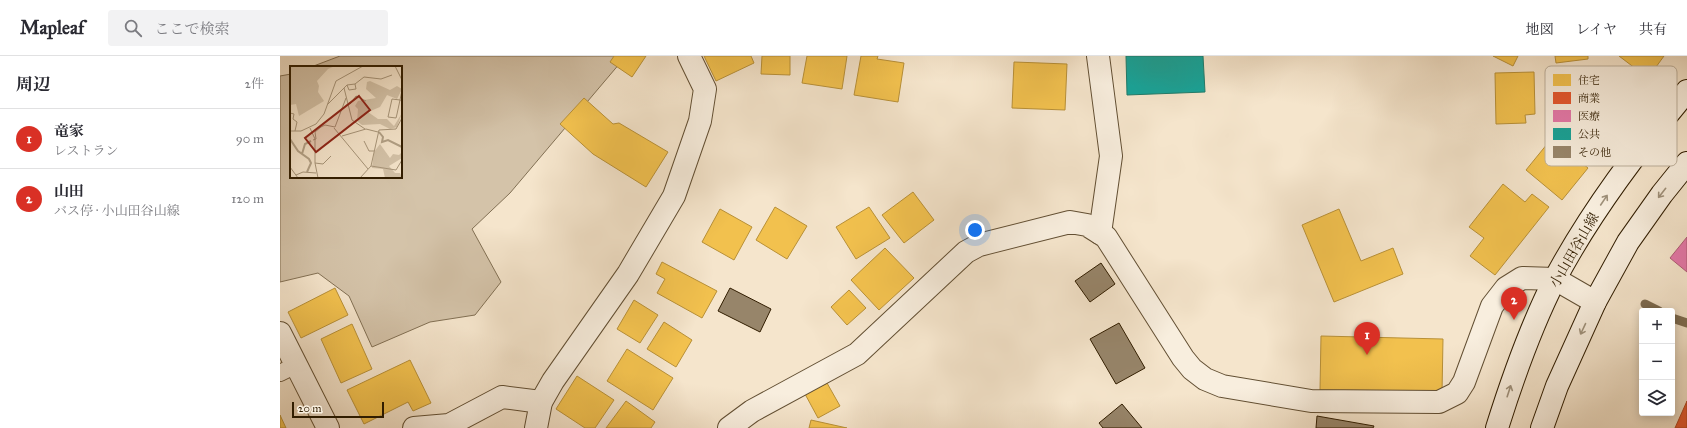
<!DOCTYPE html>
<html lang="ja">
<head>
<meta charset="utf-8">
<style>
  :root { --surface:#fff; --page:#f2f2f3; --text:#2b2b33; --muted:#7c7c81; --line:#e1e1e2; --accent:#d93025 }
  body { margin:0; font-family:"IM FELL Great Primer","Noto Serif JP",serif; background:var(--page); color:var(--text) }
  .controls { position:absolute; right:12px; bottom:12px; display:grid; overflow:hidden; border-radius:4px; box-shadow:0 2px 10px #0003 }
  .controls button { width:36px; height:36px; display:grid; place-items:center; padding:0; border:0; border-bottom:1px solid var(--line); background:var(--surface); color:var(--text); font:20px sans-serif }
  .scale { position:absolute; left:12px; bottom:10px; width:92px; box-sizing:border-box; padding-left:4px; border:2px solid #311d00; border-top:0; font-size:11px; line-height:14px; white-space:nowrap; color:#311d00; -webkit-text-stroke:3px #f8eede; paint-order:stroke }
  .you { position:absolute; left:695px; top:174px; width:14px; height:14px; margin:-10px; border:3px solid #fff; border-radius:50%; background:#1a73e8; box-shadow:0 0 0 6px #1a73e833 }
  .badge { display:grid; place-items:center; width:26px; height:26px; border-radius:50%; background:var(--accent); color:#fff; font-size:13px; font-weight:700 }
  .pin { position:absolute; translate:-50% -33px; filter:drop-shadow(0 1px 2px #0008) }
  .pin::after { content:''; position:absolute; top:21px; width:14px; height:12px; background:inherit; clip-path:polygon(0 0,100% 0,50% 100%) }
  .list { margin:0; padding:0; list-style:none }
  h2 { display:flex; justify-content:space-between; align-items:center; height:52px; margin:0; padding:0 16px; font-size:17px }
  h2 small { font-size:13px; font-weight:400; color:var(--muted) }
  .list li { display:grid; grid-template-columns:26px 1fr auto; gap:12px; align-items:center; box-sizing:border-box; height:60px; padding:0 16px; border-top:1px solid var(--line) }
  .list b { display:block; font-size:15px; white-space:nowrap }
  .list p { margin:0; font-size:13px; white-space:nowrap; color:var(--muted) }
  .list em { font-size:13px; font-style:normal; color:var(--muted) }
  .icon { flex:none; width:22px; height:22px; fill:none; stroke:currentColor; stroke-width:2; stroke-linecap:round; stroke-linejoin:round }
  .map { position:relative; flex:none; width:1407px; height:372px; overflow:hidden }
  header { display:flex; align-items:center; gap:24px; box-sizing:border-box; height:56px; padding:0 20px; background:var(--surface); border-bottom:1px solid var(--line) }
  header strong { font-size:19px }
  nav { display:flex; gap:22px; margin-inline-start:auto; font-size:14px }
  .search { width:280px; height:36px; background:var(--page); display:flex; align-items:center; gap:10px; box-sizing:border-box; padding:0 14px; border-radius:4px; color:var(--muted); font-size:15px }
  main { display:flex }
  aside { flex:1; background:var(--surface) }
  .map>svg:first-child { display:block }
  .green { fill:#d4c3a9; stroke:#827054 }
  .homes { fill:#f2c14e; stroke:#b89037 }
  .shops { fill:#e4572e; stroke:#ae4620 }
  .health { fill:#e377a8; stroke:#ae5c76 }
  .public { fill:#17a398; stroke:#1f7b6a }
  .lines { fill:none; stroke-linecap:round; stroke-linejoin:round }
  .stream { stroke:#7e6c51; stroke-width:9 }
  .building { fill:#97856a; stroke:#311d00 }
  .lane-casing { stroke:#624f33; stroke-width:18 }
  .street-casing { stroke:#624f33; stroke-width:24 }
  .secondary-casing { stroke:#311d00; stroke-width:24 }
  .lane { stroke:#f8eede; stroke-width:16 }
  .street { stroke:#f8eede; stroke-width:22 }
  .secondary { stroke:#f8eede; stroke-width:22 }
  .oneway { stroke:#9e907a }
  .labels { text-anchor:middle; stroke-width:4; stroke-linejoin:round; paint-order:stroke }
  .street-label { font-size:14px; fill:#311d00; stroke:#f8eede }
  .inset-river { fill:none; stroke:#b2a187; stroke-width:2 }
  .inset-road { fill:none; stroke:#a7957a; stroke-width:1 }
  .view { fill:#8f2418; fill-opacity:0.15; stroke:#8f2418; stroke-width:2 }
  .inset-edge { fill:none; stroke:#311d00; stroke-width:2 }
  .key { fill:#f8eede; stroke:#bcaf9b; stroke-width:1 }
  .key-label { font-size:11px; fill:#311d00 }
</style>
</head>
<body>
<header>
<strong>Mapleaf</strong>
<div class="search"><svg class="icon" aria-label="search" viewBox="0 0 24 24"><circle cx="10" cy="10" r="6"/><path d="M15 15l6 6"/></svg>ここで検索</div>
<nav><a>地図</a><a>レイヤ</a><a>共有</a></nav>
</header>
<main>
<aside>
<h2>周辺<small>2件</small></h2>
<ul class="list">
<li><span class="badge">1</span><div><b>竜家</b><p>レストラン</p></div><em>90 m</em></li>
<li><span class="badge">2</span><div><b>山田</b><p>バス停 · 小山田谷山線</p></div><em>120 m</em></li>
</ul>
</aside>
<div class="map">
<svg width="1407" height="372" viewBox="0 0 1407 372">
  <rect width="100%" height="100%" fill="#f5e5cc"/>
  <filter id="stains"><feTurbulence type="fractalNoise" baseFrequency=".005" numOctaves="4"/><feColorMatrix values="0 0 0 0 .2 0 0 0 0 .09 0 0 0 0 .02 0 0 0 .5 -.17"/></filter>
  <radialGradient id="worn" r=".72"><stop offset=".6" stop-color="#630" stop-opacity="0"/><stop offset="1" stop-color="#630" stop-opacity=".3"/></radialGradient>
  <polygon class="green" points="60,0 346,0 230,137 192,173 221,226 195,259 150,266 92,291 69,240 38,217 0,226 0,20 11,18 11,121 121,121 121,11 31,11"/>
  <g class="homes">
    <polygon points="334,0 366,0 352,21 330,6"/>
    <polygon points="424,0 471,0 474,7 436,25"/>
    <polygon points="482,0 510,0 510,19 481,18"/>
    <polygon points="527,0 567,0 562,33 522,27"/>
    <polygon points="581,0 598,0 597,3 624,7 618,46 574,39"/>
    <polygon points="1213,0 1238,0 1233,10"/>
    <polygon points="1275,0 1308,0 1308,3 1276,7"/>
    <polygon points="1339,0 1384,0 1368,22"/>
    <polygon points="734,6 787,8 785,54 732,52"/>
    <polygon points="1254,16 1255,58 1245,59 1246,67 1216,68 1215,17"/>
    <polygon points="304,42 333,68 339,67 388,96 366,131 313,98 280,68"/>
    <polygon points="1272,82 1308,112 1282,144 1246,114"/>
    <polygon points="1223,128 1245,146 1252,138 1269,151 1215,219 1190,200 1204,182 1189,171"/>
    <polygon points="633,136 654,164 624,187 602,159"/>
    <polygon points="495,151 527,170 507,203 476,184"/>
    <polygon points="589,151 610,182 576,203 556,171"/>
    <polygon points="440,153 472,171 454,204 422,186"/>
    <polygon points="1059,153 1081,205 1113,192 1123,218 1054,246 1022,169"/>
    <polygon points="605,192 634,222 599,254 571,224"/>
    <polygon points="382,206 437,235 422,262 377,237 385,223 376,218"/>
    <polygon points="55,232 68,259 21,282 8,256"/>
    <polygon points="569,234 586,252 567,269 551,251"/>
    <polygon points="354,244 378,259 360,287 337,273"/>
    <polygon points="384,266 412,284 396,311 367,293"/>
    <polygon points="72,268 92,313 61,327 41,283"/>
    <polygon points="1041,280 1163,283 1162,337 1040,334"/>
    <polygon points="347,293 393,322 373,354 327,325"/>
    <polygon points="130,304 151,347 133,355 128,346 84,368 67,334"/>
    <polygon points="297,320 334,344 315,372 305,372 276,353"/>
    <polygon points="547,327 560,350 538,362 525,338"/>
    <polygon points="346,345 375,366 371,372 326,372"/>
    <polygon points="0,359 6,372 0,372"/>
    <polygon points="531,364 567,372 529,372"/>
  </g>
  <polygon class="shops" points="1407,345 1407,372 1395,372"/>
  <polygon class="health" points="1407,181 1407,216 1390,202"/>
  <polygon class="public" points="846,0 923,0 925,36 847,39"/>
  <g class="lines">
    <g class="stream">
      <polyline points="1365,248 1379,255"/>
      <polyline points="1392,262 1407,267"/>
    </g>
  </g>
  <g class="building">
    <polygon points="821,207 835,228 810,246 795,225"/>
    <polygon points="450,232 491,253 480,276 438,255"/>
    <polygon points="839,267 865,312 836,328 810,283"/>
    <polygon points="842,348 862,372 823,372 819,367"/>
    <polygon points="1037,360 1094,370 1093,372 1036,372"/>
  </g>
  <g class="lines">
    <defs>
      <polyline id="lane" points="0,317 16,309"/>
      <g id="street">
        <polyline points="818,0 831,100 820,177"/>
        <polyline points="0,277 48,372"/>
        <polyline points="134,372 169,369 222,341 261,346"/>
        <polyline points="256,372 261,346 273,325 348,218 394,140 420,65 425,33 409,0"/>
        <polyline points="449,372 472,355 577,298 686,196 699,189 790,166 807,169 826,181 903,302 912,313 925,323 942,330 1031,345 1159,346 1177,337 1184,326 1212,250 1226,232 1242,222 1275,223 1315,246"/>
      </g>
      <g id="secondary">
        <path d="M1217,372C1233,321 1251,270 1275,223C1311,155 1358,93 1407,35"/>
        <polyline points="1262,372 1277,330 1315,246 1348,186 1382,138 1407,107"/>
      </g>
    </defs>
    <use href="#lane" class="lane-casing"/>
    <use href="#street" class="street-casing"/>
    <use href="#secondary" class="secondary-casing"/>
    <use href="#lane" class="lane"/>
    <use href="#street" class="street"/>
    <use href="#secondary" class="secondary"/>
  </g>
  <defs><path id="oneway-shaft" d="M-6 0H5M1.5-3L5.5 0L1.5 3" fill="none" stroke-width="1.6" stroke-linecap="round" stroke-linejoin="round"/></defs>
  <g class="oneway">
    <use href="#oneway-shaft" transform="translate(1382 137) rotate(128)"/>
    <use href="#oneway-shaft" transform="translate(1324 144) rotate(-56)"/>
    <use href="#oneway-shaft" transform="translate(1303 273) rotate(115)"/>
    <use href="#oneway-shaft" transform="translate(1229 335) rotate(-72)"/>
  </g>
  <g class="labels">
    <g class="street-label">
      <text transform="translate(1294 194) rotate(-60)" y="5">小山田谷山線</text>
    </g>
  </g>
  <g transform="translate(10 10)">
    <rect width="112" height="112" fill="#f5e5cc"/>
    <path d="M0,0H45L38,3L27,15L29,20L28,26L34,35L9,50L6,38L0,39ZM80,15L100,24L107,20L112,23L107,33L97,29L90,41L78,46L88,53H97L104,60L112,47L107,61L100,63L90,58L72,59L67,55L68,43L65,40L68,35L86,32L76,23L77,16ZM90,78L100,92L103,88L109,89L112,86V92L99,100L105,107H110L112,112H95L93,103L82,102L84,86Z" fill="#d4c3a9"/>
    <path class="inset-river" d="M89,66L93,71L92,76L98,74L112,81M0,73L8,85L19,93L21,97L17,106M12,88L15,78L21,75"/>
    <path class="inset-road" d="M105,0L112,14M57,19L59,24L66,23L65,18M54,22L62,54L75,63M112,24L110,34L107,48L106,52L98,51L102,33L110,34L112,35M60,38L66,30L76,35M37,39L57,19L65,18L74,11L91,13L102,9M0,47L4,48L3,53L7,56L5,65M20,62L25,73V97L28,112M44,62L78,103M0,65H11L26,58L34,48L46,15L73,0M52,70L76,63L88,66M23,74L26,73L25,66L31,61L35,59L45,61L56,32M74,75L79,85H84M25,97L33,98L41,90M81,100L106,104L112,94M0,101L8,112M6,109L13,106L26,107M70,112L81,100L89,64L106,63L112,52"/>
    <path class="view" d="M69,30L80,44L26,86L15,72Z"/>
    <rect width="112" height="112" class="inset-edge"/>
  </g>
  <rect x="1265" y="10" width="132" height="100" rx="6" class="key"/>
  <rect x="1273" y="18" width="18" height="12" fill="#f2c14e"/>
  <rect x="1273" y="36" width="18" height="12" fill="#e4572e"/>
  <rect x="1273" y="54" width="18" height="12" fill="#e377a8"/>
  <rect x="1273" y="72" width="18" height="12" fill="#17a398"/>
  <rect x="1273" y="90" width="18" height="12" fill="#97856a"/>
  <g class="key-label">
    <text x="1298" y="28">住宅</text>
    <text x="1298" y="46">商業</text>
    <text x="1298" y="64">医療</text>
    <text x="1298" y="82">公共</text>
    <text x="1298" y="100">その他</text>
  </g>
  <rect width="100%" height="100%" filter="url(#stains)"/>
  <rect width="100%" height="100%" fill="url(#worn)"/>
</svg>
<div class="controls">
<button>+</button>
<button>−</button>
<button><svg class="icon" aria-label="layers" viewBox="0 0 24 24"><path d="M12 4l9 5-9 5-9-5zM3 14l9 5 9-5"/></svg></button>
</div>
<div class="scale">20 m</div>
<div class="you"></div>
<div class="pin badge" style="left:1087px;top:299px">1</div>
<div class="pin badge" style="left:1234px;top:264px">2</div>
</div>
</main>
</body>
</html>
